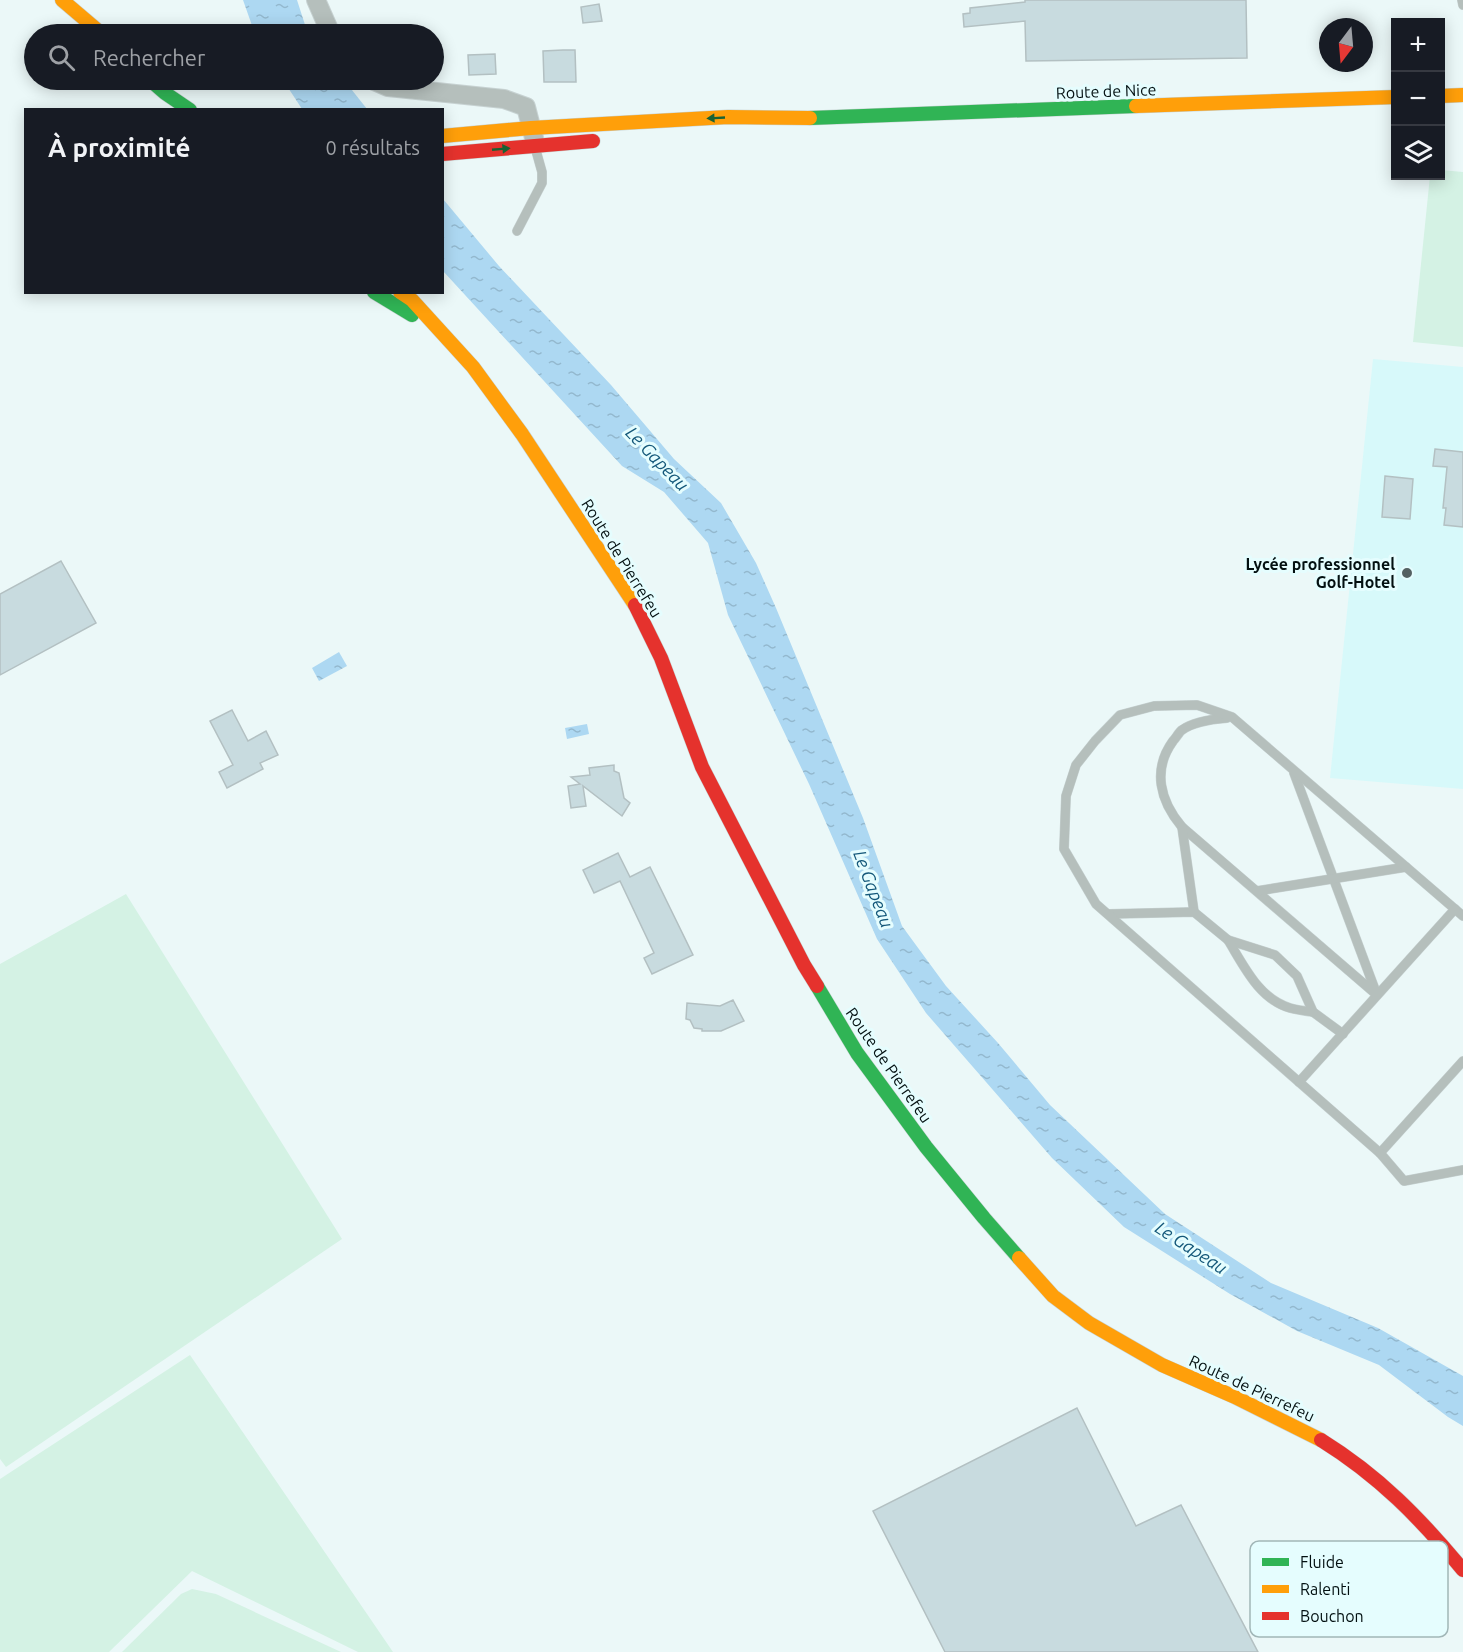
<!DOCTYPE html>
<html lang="fr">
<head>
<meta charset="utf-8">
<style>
  :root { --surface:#171b24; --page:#242831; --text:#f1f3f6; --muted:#9ea1a6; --line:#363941 }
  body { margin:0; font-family:Ubuntu,sans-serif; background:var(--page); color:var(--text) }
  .controls { position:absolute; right:18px; top:18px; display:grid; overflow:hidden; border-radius:0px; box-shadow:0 3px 15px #0003 }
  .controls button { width:54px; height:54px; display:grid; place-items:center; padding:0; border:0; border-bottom:2px solid var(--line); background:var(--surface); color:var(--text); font:30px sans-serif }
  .compass { position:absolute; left:1319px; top:18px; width:54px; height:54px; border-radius:50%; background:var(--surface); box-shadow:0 3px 15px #0003; rotate:196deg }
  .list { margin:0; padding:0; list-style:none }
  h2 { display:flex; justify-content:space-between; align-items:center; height:78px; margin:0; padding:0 24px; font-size:26px }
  h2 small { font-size:20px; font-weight:400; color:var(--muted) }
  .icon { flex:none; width:33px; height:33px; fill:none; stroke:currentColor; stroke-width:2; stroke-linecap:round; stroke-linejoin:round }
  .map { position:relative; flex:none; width:1463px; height:1652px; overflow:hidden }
  .search { position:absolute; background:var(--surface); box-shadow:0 3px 15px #0003; left:24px; top:24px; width:420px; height:66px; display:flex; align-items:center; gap:15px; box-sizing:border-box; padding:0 21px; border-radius:33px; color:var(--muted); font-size:22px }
  .panel { position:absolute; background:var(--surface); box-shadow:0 3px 15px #0003; left:24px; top:108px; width:420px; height:186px; border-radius:0px }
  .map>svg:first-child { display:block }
  .built { fill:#d7f9fa }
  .green { fill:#d4f2e4 }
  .water { fill:url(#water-ripples) }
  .building { fill:#c8dbdf; stroke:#b3c0c2; stroke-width:1.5 }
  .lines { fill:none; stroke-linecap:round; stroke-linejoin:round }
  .lane-casing { stroke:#c7d2d2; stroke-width:10 }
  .street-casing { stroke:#c7d2d2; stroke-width:20 }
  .fast-casing { stroke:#c7d2d2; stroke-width:15 }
  .slow-casing { stroke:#c7d2d2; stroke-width:15 }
  .jam-casing { stroke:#c7d2d2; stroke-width:15 }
  .lane { stroke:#b5bfbc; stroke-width:9 }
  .street { stroke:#b5bfbc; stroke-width:18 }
  .fast { stroke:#30b455; stroke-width:14 }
  .slow { stroke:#ff9f0a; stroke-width:14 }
  .jam { stroke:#e5322d; stroke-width:14 }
  .oneway { fill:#1a6233 }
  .poi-dot { fill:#546162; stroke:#e5fdfe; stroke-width:2 }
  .labels { text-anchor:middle; stroke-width:6; stroke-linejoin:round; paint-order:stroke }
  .street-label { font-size:16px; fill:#031011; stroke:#e5fdfe }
  .poi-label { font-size:16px; font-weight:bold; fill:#031011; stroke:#e5fdfe; text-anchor:end }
  .water-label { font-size:18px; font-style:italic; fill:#14587a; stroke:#e5fdfe }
  .key { fill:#e5fdfe; stroke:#a1b6b7; stroke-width:1.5 }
  .key-label { font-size:16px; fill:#031011 }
</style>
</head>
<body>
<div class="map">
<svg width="1463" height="1652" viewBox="0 0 1463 1652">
  <defs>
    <pattern id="water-ripples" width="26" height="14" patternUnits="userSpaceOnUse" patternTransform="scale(1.5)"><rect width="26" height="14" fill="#add8f2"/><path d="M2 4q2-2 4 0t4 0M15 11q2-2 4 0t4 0" fill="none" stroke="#93b8ce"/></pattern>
  </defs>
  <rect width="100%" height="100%" fill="#ebf8f8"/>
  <polygon class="built" points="1373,359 1463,367 1463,789 1330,778"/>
  <g class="green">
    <polygon points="1441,170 1463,172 1463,347 1413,342 1430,176 1440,176"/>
    <polygon points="126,894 342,1239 6,1467 0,1459 0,964"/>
    <polygon points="190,1355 393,1652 358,1652 192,1571 109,1652 0,1652 0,1479"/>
    <polygon points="192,1589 216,1594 341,1652 122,1652 181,1594"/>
  </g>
  <g class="water">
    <polygon points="243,0 297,0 307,31 310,34 255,34"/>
    <polygon points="283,80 344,80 367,109 302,109"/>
    <polygon points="443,199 499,266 611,385 674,459 721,503 756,563 776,608 863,818 902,926 946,986 998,1043 1050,1105 1165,1214 1271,1283 1378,1328 1463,1376 1463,1426 1448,1417 1379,1365 1297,1331 1230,1294 1124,1227 1052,1158 926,1013 877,939 809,784 728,615 708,543 664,492 622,466 443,271"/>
    <polygon points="339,652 347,666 319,681 312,668"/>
    <polygon points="587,724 589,734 567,739 565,728"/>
  </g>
  <g class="building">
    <polygon points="1025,0 1246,0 1247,58 1026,61 1025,21 964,27 963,14 970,13 970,8 1025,2"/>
    <polygon points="599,4 602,21 583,23 581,7"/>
    <polygon points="563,50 575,50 576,82 544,82 543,51"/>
    <polygon points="495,54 496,74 469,75 468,55"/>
    <polygon points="1435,449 1463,452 1463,527 1444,525 1446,508 1443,508 1447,467 1433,466"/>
    <polygon points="1385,476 1413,479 1410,519 1382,517"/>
    <polygon points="61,561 96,623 0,675 0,594"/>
    <polygon points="232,710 248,741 266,731 278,755 260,763 263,769 227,788 219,772 233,765 210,721"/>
    <polygon points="614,765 614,771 619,773 624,798 630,803 622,816 583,786 586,806 571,808 568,786 580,784 571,777 590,775 589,768"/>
    <polygon points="618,853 630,877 650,867 693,955 652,974 644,958 654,953 620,881 594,893 583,870"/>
    <polygon points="733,1000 744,1021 721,1031 702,1031 702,1029 694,1028 690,1020 686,1019 687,1003 720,1006"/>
    <polygon points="1077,1408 1136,1526 1181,1505 1258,1652 945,1652 873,1511"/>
  </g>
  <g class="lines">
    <defs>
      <g id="lane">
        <polyline points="1462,0 1463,5"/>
        <polyline points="517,231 542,183 542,172 535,147"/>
        <path d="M1227,718C1214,719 1193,722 1182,730C1179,732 1176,738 1173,741C1152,770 1160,801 1182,827L1377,995L1294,773"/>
        <polyline points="1182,827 1194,912"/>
        <polyline points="1257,891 1406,867"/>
        <polyline points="1109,914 1194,912 1228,940 1275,955 1297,976 1313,1012 1343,1034"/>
        <polyline points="1463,916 1232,717 1197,705 1154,706 1120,715 1095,741 1076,765 1066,796 1064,849 1096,904 1380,1153 1463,1061"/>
        <path d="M1228,940C1244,966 1259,999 1290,1008C1297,1010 1305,1011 1313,1012"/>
        <polyline points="1299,1082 1455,909"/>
        <polyline points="1380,1153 1404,1181 1463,1170"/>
      </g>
      <g id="street">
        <polyline points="316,0 331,34"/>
        <polyline points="372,80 388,87 504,99 526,107 534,138"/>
      </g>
      <g id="fast">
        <polyline points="150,80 165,93 190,110"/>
        <polyline points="810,118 1136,106"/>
        <polyline points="374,292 412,315"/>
        <polyline points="817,986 857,1053 926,1147 984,1218 1019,1258"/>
      </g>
      <g id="slow">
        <polyline points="62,0 102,34"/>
        <polyline points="1440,96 1463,95"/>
        <polyline points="1136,106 1396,97"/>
        <polyline points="442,136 531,128 728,117 810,118"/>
        <polyline points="400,292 412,300 473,367 522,434 635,605"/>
        <polyline points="1019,1258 1053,1296 1089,1323 1162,1365 1235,1397 1321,1440"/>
      </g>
      <g id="jam">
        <polyline points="442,154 593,141"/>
        <polyline points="635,605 661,658 702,767 804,965 817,986"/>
        <path d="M1321,1440C1379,1476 1420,1518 1463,1570"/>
      </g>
    </defs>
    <use href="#lane" class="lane-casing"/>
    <use href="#street" class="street-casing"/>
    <use href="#fast" class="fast-casing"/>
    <use href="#slow" class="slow-casing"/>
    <use href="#jam" class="jam-casing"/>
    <use href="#lane" class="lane"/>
    <use href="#street" class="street"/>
    <use href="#fast" class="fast"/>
    <use href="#slow" class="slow"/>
    <use href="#jam" class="jam"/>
  </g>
  <defs><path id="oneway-solid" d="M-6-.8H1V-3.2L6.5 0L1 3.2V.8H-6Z" transform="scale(1.5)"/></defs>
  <g class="oneway">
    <use href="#oneway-solid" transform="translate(716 118) rotate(177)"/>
    <use href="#oneway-solid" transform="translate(501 149) rotate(-5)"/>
  </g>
  <circle class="poi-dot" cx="1407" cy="573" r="6"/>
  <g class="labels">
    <g class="street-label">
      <text transform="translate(1106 91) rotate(-2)" y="6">Route de Nice</text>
      <text transform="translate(622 558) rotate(58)" y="6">Route de Pierrefeu</text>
      <text transform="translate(889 1065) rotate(55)" y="6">Route de Pierrefeu</text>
      <text transform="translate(1252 1388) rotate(25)" y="6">Route de Pierrefeu</text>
    </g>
    <g class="poi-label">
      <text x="1395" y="570">Lycée professionnel<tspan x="1395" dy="18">Golf-Hotel</tspan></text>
    </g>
    <g class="water-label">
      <text transform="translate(657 459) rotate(46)" y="6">Le Gapeau</text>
      <text transform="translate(873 889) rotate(69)" y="6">Le Gapeau</text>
      <text transform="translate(1191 1248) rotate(33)" y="6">Le Gapeau</text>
    </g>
  </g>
  <rect x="1250" y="1541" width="198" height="96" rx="9" class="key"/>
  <rect x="1262" y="1558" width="27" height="8" fill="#30b455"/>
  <rect x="1262" y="1585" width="27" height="8" fill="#ff9f0a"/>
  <rect x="1262" y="1612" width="27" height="8" fill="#e5322d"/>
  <g class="key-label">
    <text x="1300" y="1568">Fluide</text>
    <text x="1300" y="1595">Ralenti</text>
    <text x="1300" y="1622">Bouchon</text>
  </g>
</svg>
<div class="controls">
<button>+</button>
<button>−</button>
<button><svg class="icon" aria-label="layers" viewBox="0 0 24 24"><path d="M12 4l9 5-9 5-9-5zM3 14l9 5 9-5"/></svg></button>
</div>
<svg class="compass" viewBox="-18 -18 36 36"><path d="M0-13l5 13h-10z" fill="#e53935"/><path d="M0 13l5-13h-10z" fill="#9ea1a6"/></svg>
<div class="search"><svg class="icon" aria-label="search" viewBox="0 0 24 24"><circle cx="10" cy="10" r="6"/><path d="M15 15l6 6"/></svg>Rechercher</div>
<section class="panel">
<h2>À proximité<small>0 résultats</small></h2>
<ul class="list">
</ul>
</section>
</div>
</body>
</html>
